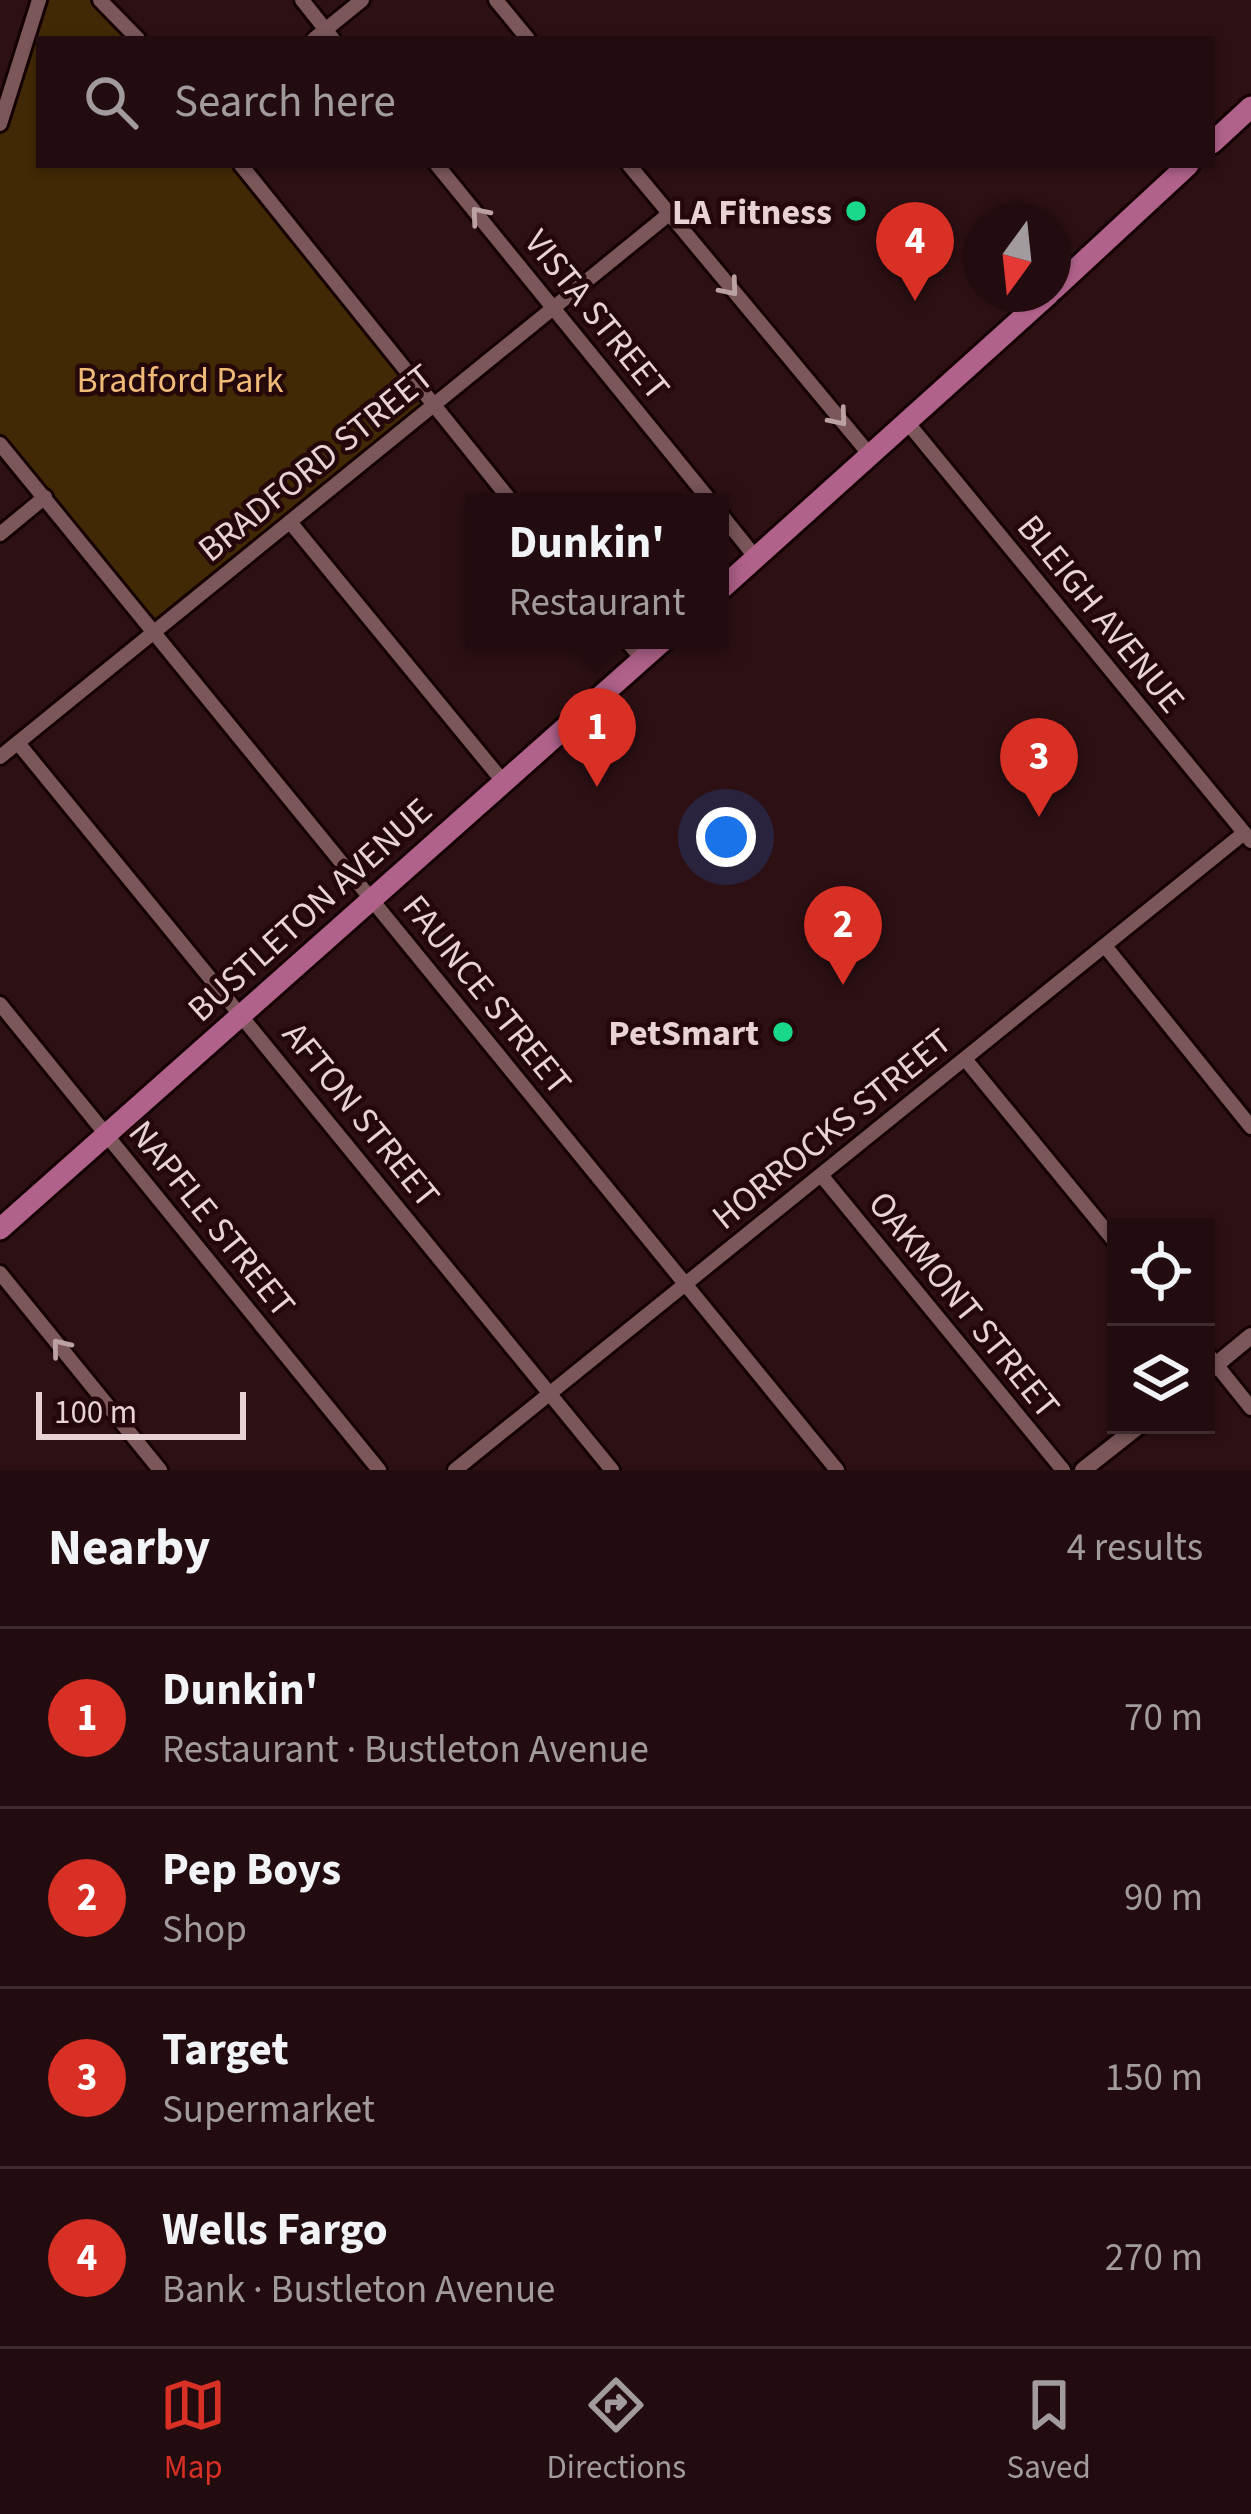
<!DOCTYPE html>
<html lang="en">
<head>
<meta charset="utf-8">
<style>
  :root { --surface:#220c0f; --page:#2a1518; --text:#f1f3f6; --muted:#a29b9e; --line:#3f2c2f; --accent:#d93025 }
  body { margin:0; font-family:"Source Sans 3",sans-serif; background:var(--page); color:var(--text) }
  .controls { position:absolute; right:36px; bottom:36px; display:grid; overflow:hidden; border-radius:0px; box-shadow:0 3px 9px #0004 }
  .controls button { width:108px; height:108px; display:grid; place-items:center; padding:0; border:0; border-bottom:3px solid var(--line); background:var(--surface); color:var(--text); font:60px sans-serif }
  .compass { position:absolute; left:963px; top:204px; width:108px; height:108px; border-radius:50%; background:var(--surface); box-shadow:0 3px 9px #0004; rotate:195deg }
  .scale { position:absolute; left:36px; bottom:30px; width:210px; box-sizing:border-box; padding-left:12px; border:6px solid #e8d2d4; border-top:0; font-size:33px; line-height:42px; white-space:nowrap; color:#e8d2d4; -webkit-text-stroke:9px #23070b; paint-order:stroke }
  .you { position:absolute; left:726px; top:837px; width:42px; height:42px; margin:-30px; border:9px solid #fff; border-radius:50%; background:#1a73e8; box-shadow:0 0 0 18px #1a73e833 }
  .badge { display:grid; place-items:center; width:78px; height:78px; border-radius:50%; background:var(--accent); color:#fff; font-size:39px; font-weight:700 }
  .pin { position:absolute; translate:-50% -99px; filter:drop-shadow(0 3px 6px #0008) }
  .pin::after { content:''; position:absolute; top:63px; width:42px; height:36px; background:inherit; clip-path:polygon(0 0,100% 0,50% 100%) }
  .popup { position:absolute; left:465px; top:493px; width:264px; height:156px; box-sizing:border-box; display:grid; place-content:center; border-radius:0px; background:var(--surface); filter:drop-shadow(0 3px 9px #0005); font-size:39px; white-space:nowrap; color:var(--muted) }
  .popup b { font-size:45px; color:var(--text) }
  .popup::after { content:''; position:absolute; left:50%; top:100%; margin-left:-24px; border:24px solid transparent; border-top-color:var(--surface) }
  .list { margin:0; padding:0; list-style:none }
  h2 { display:flex; justify-content:space-between; align-items:center; height:156px; margin:0; padding:0 48px; font-size:51px }
  h2 small { font-size:39px; font-weight:400; color:var(--muted) }
  .list li { display:grid; grid-template-columns:78px 1fr auto; gap:36px; align-items:center; box-sizing:border-box; height:180px; padding:0 48px; border-top:3px solid var(--line) }
  .list b { display:block; font-size:45px; white-space:nowrap }
  .list p { margin:0; font-size:39px; white-space:nowrap; color:var(--muted) }
  .list em { font-size:39px; font-style:normal; color:var(--muted) }
  .icon { flex:none; width:66px; height:66px; fill:none; stroke:currentColor; stroke-width:2; stroke-linecap:round; stroke-linejoin:round }
  .map { position:relative; flex:none; width:1251px; height:1470px; overflow:hidden }
  .search { position:absolute; background:var(--surface); box-shadow:0 3px 9px #0004; left:36px; right:36px; top:36px; height:132px; display:flex; align-items:center; gap:30px; box-sizing:border-box; padding:0 42px; border-radius:0px; color:var(--muted); font-size:45px }
  .sheet { height:876px; background:var(--surface) }
  nav { display:flex; justify-content:space-around; align-items:center; box-sizing:border-box; height:168px; border-top:3px solid var(--line); background:var(--surface); font-size:33px; color:var(--muted) }
  nav a { display:grid; justify-items:center; gap:6px }
  nav .on { color:var(--accent) }
  .map>svg:first-child { display:block }
  .green { fill:#422905 }
  .lines { fill:none; stroke-linecap:round; stroke-linejoin:round }
  .minor-casing { stroke:#140002; stroke-width:20 }
  .tertiary-casing { stroke:#140002; stroke-width:22 }
  .primary-casing { stroke:#140002; stroke-width:27 }
  .minor { stroke:#7b575a; stroke-width:14 }
  .tertiary { stroke:#7b575a; stroke-width:16 }
  .primary { stroke:#b1628b; stroke-width:21 }
  .oneway { stroke:#bca1a3 }
  .poi-dot { fill:#17d989; stroke:#23070b; stroke-width:4.5 }
  .labels { text-anchor:middle; stroke-width:9; stroke-linejoin:round; paint-order:stroke }
  .poi-label { font-size:36px; font-weight:bold; fill:#e8d2d4; stroke:#23070b; text-anchor:end }
  .street-label { font-size:36px; fill:#e8d2d4; stroke:#23070b }
  .park-label { font-size:36px; fill:#f0ba77; stroke:#23070b }
</style>
</head>
<body>
<div class="map">
<svg width="1251" height="1470" viewBox="0 0 1251 1470">
  <rect width="100%" height="100%" fill="#2d1014"/>
  <polygon class="green" points="39,0 100,0 138,39 39,39 39,165 241,165 432,406 155,631 0,444 0,124"/>
  <g class="lines">
    <defs>
      <g id="minor">
        <polyline points="100,0 138,39"/>
        <polyline points="302,0 333,39"/>
        <polyline points="496,0 528,39"/>
        <polyline points="314,39 362,0"/>
        <polyline points="0,124 39,0"/>
        <polyline points="241,165 512,502"/>
        <polyline points="437,165 711,502"/>
        <polyline points="629,165 870,455"/>
        <polyline points="907,422 1251,841"/>
        <polyline points="0,444 837,1470"/>
        <polyline points="720,513 756,558"/>
        <polyline points="290,522 501,779"/>
        <polyline points="0,534 45,497"/>
        <polyline points="626,640 642,659"/>
        <polyline points="18,743 612,1470"/>
        <polyline points="0,757 669,214"/>
        <polyline points="1105,946 1251,1127"/>
        <polyline points="0,1004 379,1470"/>
        <polyline points="965,1059 1116,1243"/>
        <polyline points="821,1175 1063,1470"/>
        <polyline points="0,1273 160,1470"/>
        <polyline points="1206,1352 1251,1408"/>
        <polyline points="455,1470 1244,833"/>
      </g>
      <g id="tertiary">
        <polyline points="1206,1373 1251,1336"/>
        <polyline points="1083,1470 1140,1425"/>
      </g>
      <g id="primary">
        <polyline points="1212,143 1251,107"/>
        <polyline points="1053,290 1188,165"/>
        <polyline points="720,590 1049,294"/>
        <polyline points="0,1229 664,640"/>
      </g>
    </defs>
    <use href="#minor" class="minor-casing"/>
    <use href="#tertiary" class="tertiary-casing"/>
    <use href="#primary" class="primary-casing"/>
    <use href="#minor" class="minor"/>
    <use href="#tertiary" class="tertiary"/>
    <use href="#primary" class="primary"/>
  </g>
  <defs><path id="oneway-chevron" d="M-2-3.5L2.5 0L-2 3.5" fill="none" stroke-width="1.6" stroke-linecap="round" stroke-linejoin="round" transform="scale(3)"/></defs>
  <g class="oneway">
    <use href="#oneway-chevron" transform="translate(479 215) rotate(-130)"/>
    <use href="#oneway-chevron" transform="translate(730 288) rotate(50)"/>
    <use href="#oneway-chevron" transform="translate(839 418) rotate(50)"/>
    <use href="#oneway-chevron" transform="translate(60 1347) rotate(-129)"/>
  </g>
  <g class="poi-dot">
    <circle cx="856" cy="211" r="12"/>
    <circle cx="783" cy="1032" r="12"/>
  </g>
  <g class="labels">
    <g class="poi-label">
      <text x="832" y="224">LA Fitness</text>
      <text x="759" y="1045">PetSmart</text>
    </g>
    <g class="street-label">
      <text transform="translate(598 314) rotate(51)" y="13">VISTA STREET</text>
      <text transform="translate(315 462) rotate(-39)" y="13">BRADFORD STREET</text>
      <text transform="translate(1102 613) rotate(51)" y="13">BLEIGH AVENUE</text>
      <text transform="translate(309 909) rotate(-42)" y="13">BUSTLETON AVENUE</text>
      <text transform="translate(488 994) rotate(51)" y="13">FAUNCE STREET</text>
      <text transform="translate(362 1114) rotate(51)" y="13">AFTON STREET</text>
      <text transform="translate(831 1128) rotate(-39)" y="13">HORROCKS STREET</text>
      <text transform="translate(213 1218) rotate(51)" y="13">NAPFLE STREET</text>
      <text transform="translate(965 1304) rotate(51)" y="13">OAKMONT STREET</text>
    </g>
    <g class="park-label">
      <text x="180" y="392">Bradford Park</text>
    </g>
  </g>
</svg>
<div class="controls">
<button><svg class="icon" aria-label="locate" viewBox="0 0 24 24"><circle cx="12" cy="12" r="6"/><path d="M12 2v4M12 18v4M2 12h4M18 12h4"/></svg></button>
<button><svg class="icon" aria-label="layers" viewBox="0 0 24 24"><path d="M12 4l9 5-9 5-9-5zM3 14l9 5 9-5"/></svg></button>
</div>
<svg class="compass" viewBox="-18 -18 36 36"><path d="M0-13l5 13h-10z" fill="#e53935"/><path d="M0 13l5-13h-10z" fill="#a29b9e"/></svg>
<div class="scale">100 m</div>
<div class="you"></div>
<div class="pin badge" style="left:597px;top:787px">1</div>
<div class="popup"><b>Dunkin'</b>Restaurant</div>
<div class="pin badge" style="left:843px;top:985px">2</div>
<div class="pin badge" style="left:1039px;top:817px">3</div>
<div class="pin badge" style="left:915px;top:301px">4</div>
<div class="search"><svg class="icon" aria-label="search" viewBox="0 0 24 24"><circle cx="10" cy="10" r="6"/><path d="M15 15l6 6"/></svg>Search here</div>
</div>
<section class="sheet">
<h2>Nearby<small>4 results</small></h2>
<ul class="list">
<li><span class="badge">1</span><div><b>Dunkin'</b><p>Restaurant · Bustleton Avenue</p></div><em>70 m</em></li>
<li><span class="badge">2</span><div><b>Pep Boys</b><p>Shop</p></div><em>90 m</em></li>
<li><span class="badge">3</span><div><b>Target</b><p>Supermarket</p></div><em>150 m</em></li>
<li><span class="badge">4</span><div><b>Wells Fargo</b><p>Bank · Bustleton Avenue</p></div><em>270 m</em></li>
</ul>
</section>
<nav>
<a class="on"><svg class="icon" aria-label="map" viewBox="0 0 24 24"><path d="M3 6l6-2 6 2 6-2v14l-6 2-6-2-6 2zM9 4v14M15 6v14"/></svg>Map</a>
<a><svg class="icon" aria-label="directions" viewBox="0 0 24 24"><path d="M12 3l9 9-9 9-9-9zM9 14v-3h6M13 9l2 2-2 2"/></svg>Directions</a>
<a><svg class="icon" aria-label="saved" viewBox="0 0 24 24"><path d="M7 4h10v16l-5-4-5 4z"/></svg>Saved</a>
</nav>
</body>
</html>
